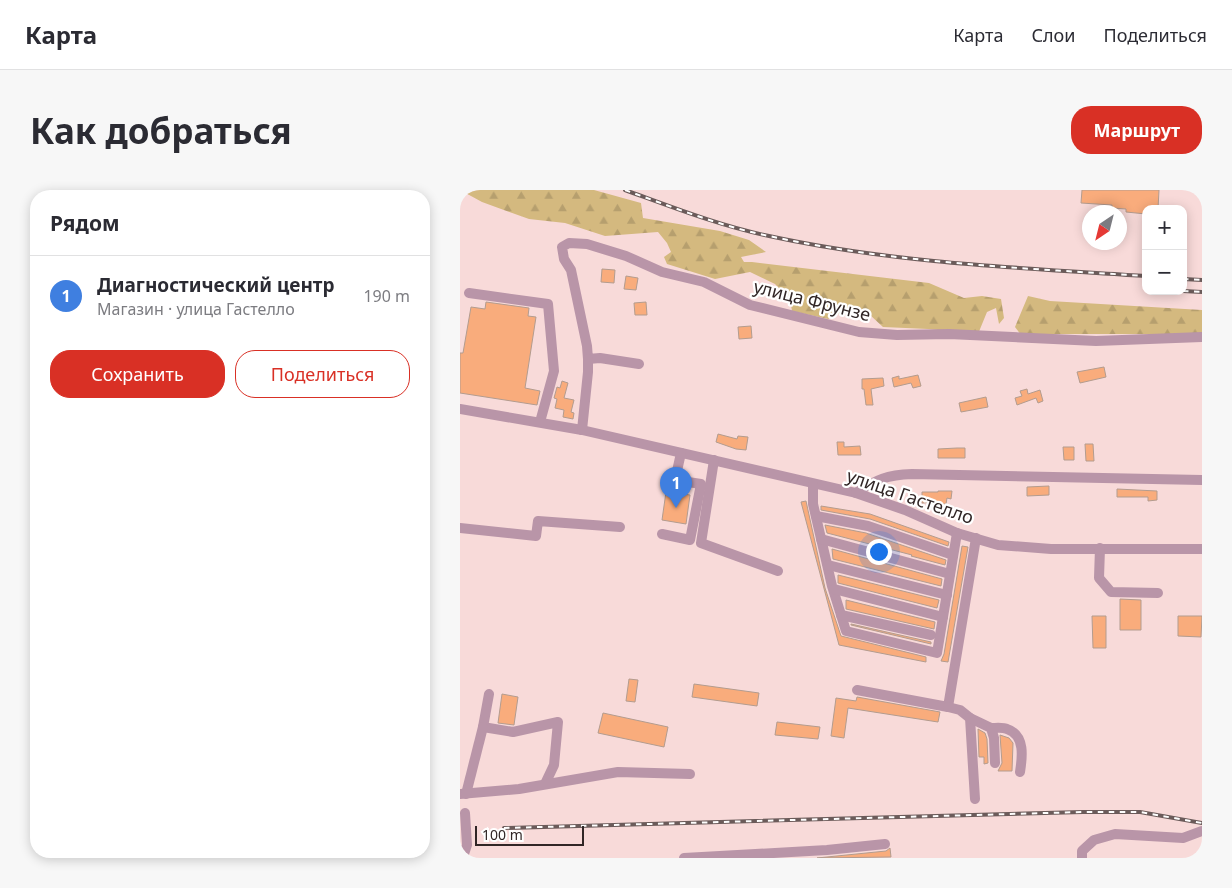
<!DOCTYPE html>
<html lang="ru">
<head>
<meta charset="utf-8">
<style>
  :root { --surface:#fff; --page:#f7f7f7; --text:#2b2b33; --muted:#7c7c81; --line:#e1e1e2; --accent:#d93025 }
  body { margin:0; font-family:"Noto Sans",sans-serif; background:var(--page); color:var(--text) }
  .controls { position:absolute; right:15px; top:15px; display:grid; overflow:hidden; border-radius:10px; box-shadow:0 2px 12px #0003 }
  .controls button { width:45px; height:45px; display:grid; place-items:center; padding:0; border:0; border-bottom:1px solid var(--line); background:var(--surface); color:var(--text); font:25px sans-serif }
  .compass { position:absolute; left:622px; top:15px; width:45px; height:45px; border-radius:50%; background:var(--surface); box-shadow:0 2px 12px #0003; rotate:215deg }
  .scale { position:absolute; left:15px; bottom:12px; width:109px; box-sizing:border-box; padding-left:5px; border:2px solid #312626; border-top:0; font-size:14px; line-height:18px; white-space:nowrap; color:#312626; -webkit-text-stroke:4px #fff; paint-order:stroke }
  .you { position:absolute; left:418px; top:361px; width:18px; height:18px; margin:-12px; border:4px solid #fff; border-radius:50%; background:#1a73e8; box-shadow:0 0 0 8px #1a73e833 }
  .badge { display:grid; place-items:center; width:32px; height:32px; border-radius:50%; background:var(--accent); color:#fff; font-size:16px; font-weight:700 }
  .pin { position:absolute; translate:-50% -41px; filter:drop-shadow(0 1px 2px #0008) }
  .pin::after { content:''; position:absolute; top:26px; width:18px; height:15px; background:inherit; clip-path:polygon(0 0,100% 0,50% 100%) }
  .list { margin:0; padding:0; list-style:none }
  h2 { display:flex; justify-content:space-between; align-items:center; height:65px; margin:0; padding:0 20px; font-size:21px }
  h2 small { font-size:16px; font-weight:400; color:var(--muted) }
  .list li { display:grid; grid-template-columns:32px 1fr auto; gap:15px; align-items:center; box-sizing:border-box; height:80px; padding:0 20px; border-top:1px solid var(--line) }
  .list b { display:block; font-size:19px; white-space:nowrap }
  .list p { margin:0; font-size:16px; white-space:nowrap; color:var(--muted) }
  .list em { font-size:16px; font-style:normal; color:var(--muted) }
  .actions { display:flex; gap:10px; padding:15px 20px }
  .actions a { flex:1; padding:11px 0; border:1px solid var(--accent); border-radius:20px; text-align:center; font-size:18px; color:var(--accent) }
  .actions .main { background:var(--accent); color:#fff }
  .map { position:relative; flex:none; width:742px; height:668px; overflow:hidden; border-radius:20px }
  header { display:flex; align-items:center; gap:30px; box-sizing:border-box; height:70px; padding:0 25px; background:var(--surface); border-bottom:1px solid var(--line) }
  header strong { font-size:24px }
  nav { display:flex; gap:28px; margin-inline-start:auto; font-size:18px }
  .intro { display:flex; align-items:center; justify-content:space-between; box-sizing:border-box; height:120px; padding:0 30px }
  h1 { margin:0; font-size:35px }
  .button { padding:12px 22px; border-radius:20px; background:var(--accent); color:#fff; font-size:18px; font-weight:700 }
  main { display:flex; gap:30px; padding:0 30px }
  aside { flex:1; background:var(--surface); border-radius:20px; box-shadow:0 2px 12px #0003 }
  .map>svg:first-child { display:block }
  .forest { fill:url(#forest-firs) }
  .building { fill:#f9ac7c; stroke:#b39c8f }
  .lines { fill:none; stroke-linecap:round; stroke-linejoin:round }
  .minor { stroke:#b995a8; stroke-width:10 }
  .rail-casing { stroke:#6b5b5a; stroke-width:4 }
  .rail { stroke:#fff; stroke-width:2; stroke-dasharray:5.5; stroke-linecap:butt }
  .labels { text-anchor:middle; stroke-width:4.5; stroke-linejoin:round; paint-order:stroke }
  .street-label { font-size:18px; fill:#312626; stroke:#fff }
</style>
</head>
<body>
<header>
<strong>Карта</strong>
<nav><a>Карта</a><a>Слои</a><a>Поделиться</a></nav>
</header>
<div class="intro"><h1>Как добраться</h1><a class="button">Маршрут</a></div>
<main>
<aside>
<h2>Рядом<small></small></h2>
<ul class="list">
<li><span class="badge" style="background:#3f7fe0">1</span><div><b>Диагностический центр</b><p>Магазин · улица Гастелло</p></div><em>190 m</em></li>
</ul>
<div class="actions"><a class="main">Сохранить</a><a>Поделиться</a></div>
</aside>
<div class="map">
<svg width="742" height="668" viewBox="0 0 742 668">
  <defs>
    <pattern id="forest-firs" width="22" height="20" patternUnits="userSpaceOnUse" patternTransform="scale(1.25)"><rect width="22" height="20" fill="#d4b97f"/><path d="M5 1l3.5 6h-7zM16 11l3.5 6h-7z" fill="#b69f6e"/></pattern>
  </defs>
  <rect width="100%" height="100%" fill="#f8dad9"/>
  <g class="forest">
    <polygon points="0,0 134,0 181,13 183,28 260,41 289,50 306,62 281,67 284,72 292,72 469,93 504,108 522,106 541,109 544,128 539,134 536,118 527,122 518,144 468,139 423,137 410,125 392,123 378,124 368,129 332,121 330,109 315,94 290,82 255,89 207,74 204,67 211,62 207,53 198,42 145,46 105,33 69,29 22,12"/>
    <polygon points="568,106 590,111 742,120 742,144 571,144 561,145 555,137"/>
  </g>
  <g class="building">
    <polygon points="622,0 699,0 698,19 686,19 686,24 666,22 666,19 652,18 652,15 621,13"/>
    <polygon points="142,79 155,80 154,93 141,92"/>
    <polygon points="166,86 178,88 176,100 164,99"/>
    <polygon points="26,112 69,118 68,126 76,127 65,198 80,201 77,215 0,203 0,163 3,163 11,117 25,119"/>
    <polygon points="186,112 187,125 175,125 174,113"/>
    <polygon points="291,136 292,148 279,149 278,137"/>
    <polygon points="644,177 646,187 620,193 617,182"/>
    <polygon points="458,185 461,196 453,198 451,193 434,197 432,188 439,186 439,189"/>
    <polygon points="423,188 424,196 411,199 413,215 406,215 404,199 402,199 402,189"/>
    <polygon points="102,191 108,193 104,208 114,210 111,222 114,223 113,229 103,227 104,220 95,218 97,209 94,208 97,197 100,198"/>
    <polygon points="567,199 568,204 580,200 583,211 578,213 576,208 557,215 555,208 562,206 560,201"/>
    <polygon points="526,207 528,217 501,222 499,213"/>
    <polygon points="258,244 277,249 278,246 288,247 286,260 276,259 256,252"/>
    <polygon points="377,252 384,252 384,257 400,256 401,265 378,265"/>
    <polygon points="625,254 633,254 634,271 626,271"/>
    <polygon points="603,257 614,257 614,270 604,270"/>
    <polygon points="497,258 505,258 505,268 478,268 478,259"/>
    <polygon points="589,296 589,305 567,306 567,297"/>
    <polygon points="657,299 697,301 697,310 688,311 688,307 657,307"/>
    <polygon points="478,301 492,301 491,309 487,308 486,314 478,314 478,312 462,313 462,302 478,302"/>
    <polygon points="206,302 230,305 226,334 202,330"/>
    <polygon points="346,311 365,398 381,446 466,467 466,472 379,455 341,312"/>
    <polygon points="361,316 410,324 489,352 488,356 410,329 361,320"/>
    <polygon points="365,335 406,343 486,370 485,375 451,366 452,365 367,343"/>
    <polygon points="502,356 508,357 488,472 481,471 484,464"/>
    <polygon points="372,359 482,389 481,396 373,369"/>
    <polygon points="378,385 479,410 477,418 378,393"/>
    <polygon points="660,409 681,410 681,440 660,440"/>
    <polygon points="386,410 475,432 474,439 386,419"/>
    <polygon points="632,426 646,426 646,458 633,458"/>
    <polygon points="718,426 742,426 741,447 718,446"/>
    <polygon points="391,434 471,452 471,454 391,435"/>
    <polygon points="169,489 178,490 175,512 166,511"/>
    <polygon points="234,494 299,503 297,516 232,507"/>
    <polygon points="42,504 58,507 54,535 38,533"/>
    <polygon points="397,507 480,522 478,532 388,518 384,548 371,546 376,508 396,511"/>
    <polygon points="143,523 208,537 204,557 138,543"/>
    <polygon points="317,532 360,537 358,549 315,545"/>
    <polygon points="518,539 525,543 527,549 528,573 524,574 524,567 519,567"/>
    <polygon points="540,545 549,548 553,553 552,581 538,581 542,573"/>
    <polygon points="430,658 431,667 357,668 426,661"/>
  </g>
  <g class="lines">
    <g class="minor">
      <polyline points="9,103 88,114 94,181 80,232"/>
      <polyline points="179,174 140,168 128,169 127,156 111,80 104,69 102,57 109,53 127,54 166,66 202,82 244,92 290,115 399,142 437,145 489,144 636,151 742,147"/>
      <polyline points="0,219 122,240 396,303 445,320 497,343 538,355 591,359 742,359"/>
      <polyline points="122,240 128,182 128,169"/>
      <polyline points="254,270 241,353 318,381"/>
      <polyline points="353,294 353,314 372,396 386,441 477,463 497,343"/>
      <path d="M396,303C417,289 427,285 452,284L742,290"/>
      <polyline points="356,326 408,336 493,365"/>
      <polyline points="0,338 76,346 78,331 160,337"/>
      <polyline points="202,344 230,350 241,294 215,290 221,263"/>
      <polyline points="361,349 490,384"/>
      <polyline points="640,358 639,388 651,402 698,403"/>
      <polyline points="368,375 487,405"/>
      <polyline points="374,399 483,427"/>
      <polyline points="381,425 471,445"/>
      <polyline points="397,500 488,517 516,348"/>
      <polyline points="29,504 23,537 53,542 98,532 94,575 85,594"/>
      <polyline points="488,517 500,520 510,528 515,609"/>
      <polyline points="510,528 531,538 534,548 535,573"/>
      <path d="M531,538C536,538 543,537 547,539C566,545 562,569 560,582"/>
      <polyline points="0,604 59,599 158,582 230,584"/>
      <polyline points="6,604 23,537"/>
      <polyline points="0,668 3,667 7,655 5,623"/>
      <polyline points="224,668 367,660 425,654"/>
      <polyline points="622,668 622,661 634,650 655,644 723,648 742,641"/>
    </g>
    <defs>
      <g id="rail">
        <path d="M165,0C212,17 260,36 309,46C433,73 560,78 686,86"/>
        <polyline points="723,89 742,90"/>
        <polyline points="723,101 742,102"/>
        <polyline points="44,638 623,622 680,622 742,633"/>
      </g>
    </defs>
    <use href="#rail" class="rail-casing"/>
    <use href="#rail" class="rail"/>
  </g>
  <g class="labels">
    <g class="street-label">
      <text transform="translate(352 111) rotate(14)" y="6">улица Фрунзе</text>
      <text transform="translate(450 307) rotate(19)" y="6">улица Гастелло</text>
    </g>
  </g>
</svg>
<div class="controls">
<button>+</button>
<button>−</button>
</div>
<svg class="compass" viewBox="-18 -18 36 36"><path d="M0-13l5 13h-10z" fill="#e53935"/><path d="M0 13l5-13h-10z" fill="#7c7c81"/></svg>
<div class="scale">100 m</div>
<div class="you"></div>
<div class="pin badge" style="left:216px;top:318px;background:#3f7fe0">1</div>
</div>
</main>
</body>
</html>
